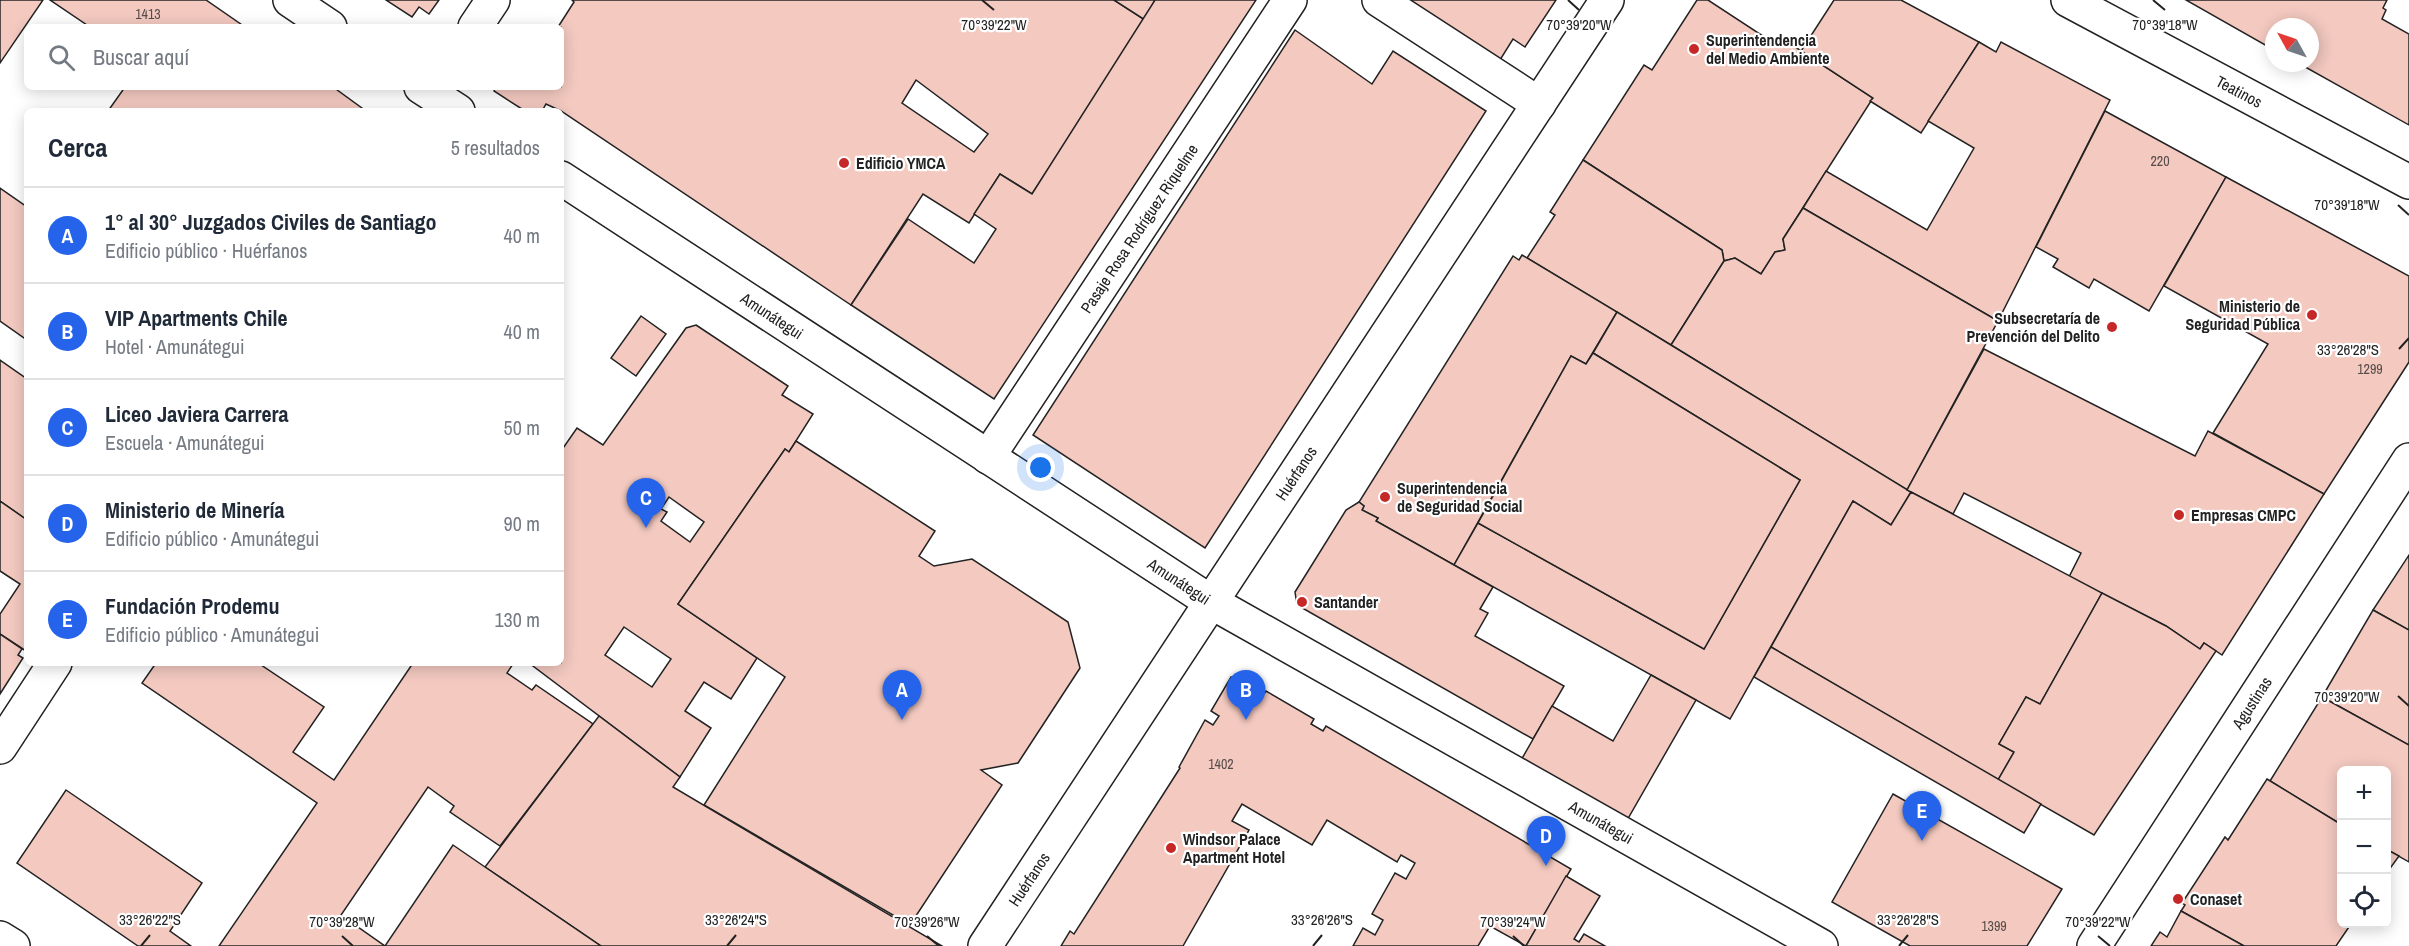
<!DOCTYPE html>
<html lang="es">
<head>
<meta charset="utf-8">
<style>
  :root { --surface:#fff; --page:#f2f2f3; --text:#1f2937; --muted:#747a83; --line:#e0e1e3; --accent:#2563eb }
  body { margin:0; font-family:"Archivo Narrow",sans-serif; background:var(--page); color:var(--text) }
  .controls { position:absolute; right:18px; bottom:18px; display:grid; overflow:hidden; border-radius:9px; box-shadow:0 3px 15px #0003 }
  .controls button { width:54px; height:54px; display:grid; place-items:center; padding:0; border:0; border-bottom:2px solid var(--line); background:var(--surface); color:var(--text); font:30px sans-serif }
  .compass { position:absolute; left:2265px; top:18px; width:54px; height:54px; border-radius:50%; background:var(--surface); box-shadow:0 3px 15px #0003; rotate:310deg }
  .you { position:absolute; left:1041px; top:468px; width:21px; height:21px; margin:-15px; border:4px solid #fff; border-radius:50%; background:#1a73e8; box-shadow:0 0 0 9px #1a73e833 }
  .badge { display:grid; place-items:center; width:39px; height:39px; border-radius:50%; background:var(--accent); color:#fff; font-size:20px; font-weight:700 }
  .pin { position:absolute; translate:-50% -50px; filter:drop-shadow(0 2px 3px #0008) }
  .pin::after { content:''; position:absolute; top:32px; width:21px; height:18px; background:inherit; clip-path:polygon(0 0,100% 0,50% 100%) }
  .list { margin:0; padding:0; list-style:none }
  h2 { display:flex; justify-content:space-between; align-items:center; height:78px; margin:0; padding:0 24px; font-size:26px }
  h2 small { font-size:20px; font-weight:400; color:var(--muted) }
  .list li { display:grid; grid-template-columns:39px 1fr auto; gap:18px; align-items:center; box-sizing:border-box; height:96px; padding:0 24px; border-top:2px solid var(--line) }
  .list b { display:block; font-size:22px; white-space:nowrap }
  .list p { margin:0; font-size:20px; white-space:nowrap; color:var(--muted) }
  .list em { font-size:20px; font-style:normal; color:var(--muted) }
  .icon { flex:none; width:33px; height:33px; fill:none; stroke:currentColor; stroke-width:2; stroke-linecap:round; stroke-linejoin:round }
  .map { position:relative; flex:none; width:2409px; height:946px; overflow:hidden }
  .search { position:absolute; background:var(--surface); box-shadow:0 3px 15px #0003; left:24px; top:24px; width:540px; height:66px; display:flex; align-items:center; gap:15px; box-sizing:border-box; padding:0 21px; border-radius:9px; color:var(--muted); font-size:22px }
  .panel { position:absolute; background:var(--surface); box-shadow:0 3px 15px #0003; left:24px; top:108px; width:540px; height:558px; border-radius:9px }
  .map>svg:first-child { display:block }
  .building { fill:#f3c9c0; stroke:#222; stroke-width:1.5; fill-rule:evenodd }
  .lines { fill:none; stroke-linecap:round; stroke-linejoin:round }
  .street-casing { stroke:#222; stroke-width:36 }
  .secondary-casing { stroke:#222; stroke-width:36 }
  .street { stroke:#fff; stroke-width:33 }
  .secondary { stroke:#fff; stroke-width:33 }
  .ticks { fill:none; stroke:#222; stroke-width:2 }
  .poi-dot { fill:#c62828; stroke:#fff; stroke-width:2 }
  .labels { text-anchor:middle; stroke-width:4.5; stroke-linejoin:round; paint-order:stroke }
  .number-label { font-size:14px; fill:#564c4a }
  .poi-label { font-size:16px; font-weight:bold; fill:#222; stroke:#fff; text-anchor:start }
  .street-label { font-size:16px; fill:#222; stroke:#fff }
  .ticks-label { font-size:15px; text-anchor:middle; fill:#222; stroke:#fff; stroke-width:4.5; stroke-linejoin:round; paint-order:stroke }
</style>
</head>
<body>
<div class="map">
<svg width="2409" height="946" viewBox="0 0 2409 946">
  <rect width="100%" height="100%" fill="#fff"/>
  <g class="building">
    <polygon points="0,0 43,0 0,63"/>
    <polygon points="50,0 206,0 245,27 90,27"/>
    <polygon points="386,0 439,0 429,14 419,7 412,17"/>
    <path d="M572,0H1114L1145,20L1032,194L1000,174L969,223L923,194L851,305L561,111L546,104L542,111H525L494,91L496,87H561V27H558L574,2ZM916,80L988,134L974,152L902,103Z"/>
    <polygon points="1114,0 1155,0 1145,20"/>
    <polygon points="1155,0 1256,0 994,399 851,305 908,219 974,263 996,229 974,214 1000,174 1032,194"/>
    <polygon points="1407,0 1556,0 1525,47 1513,39 1500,60"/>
    <polygon points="1697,0 1708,0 1775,44 1780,37 1873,98 1783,239 1785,250 1775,252 1761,274 1735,258 1724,261 1722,250 1583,160 1644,65 1652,70"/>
    <polygon points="1834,0 1901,0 1979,42 1921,133 1870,101 1873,98 1801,51"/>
    <polygon points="2186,0 2387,0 2383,8 2386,10 2382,19 2409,34 2409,125 2298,63 2310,63 2310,27 2274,27 2274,50"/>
    <polygon points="1295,30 1372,84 1393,51 1486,111 1205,548 1033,435"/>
    <polygon points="1979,42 1996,52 2001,42 2110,100 1998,321 1803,208 1826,171 1927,230 1974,148 1928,121"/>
    <polygon points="125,87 333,87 366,111 108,111"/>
    <polygon points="2105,111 2226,177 2149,311 2094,279 2089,288 2053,267 2058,259 2036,247"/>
    <polygon points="1583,160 1722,250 1724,261 1671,345 1527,258 1555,215 1550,212"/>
    <polygon points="2226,177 2409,276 2409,362 2324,494 2213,433 2268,344 2164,286"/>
    <polygon points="0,188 27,207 27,340 0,321"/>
    <polygon points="1803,208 1998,321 1907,490 1671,345 1724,261 1735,258 1761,274 1775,252 1785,250 1783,239"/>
    <polygon points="1522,255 1617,312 1586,364 1571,356 1454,565 1376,521 1378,518 1362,510 1364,506 1359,502 1513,256 1519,260"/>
    <polygon points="1617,312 1911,492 1891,525 1853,501 1730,719 1454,565 1478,523 1704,649 1800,480 1593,353"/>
    <polygon points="641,316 666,334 636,376 611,358"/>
    <path d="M696,325L788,386L782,395L813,414L789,452L785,449L678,604L757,658L731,699L704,682L685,711L711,728L680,777L529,663H561V451L577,428L603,445L686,328ZM669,497L704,522L690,542L661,521L667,512L661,509ZM624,627L671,659L652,687L605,655Z"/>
    <polygon points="1984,349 2195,456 2208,431 2324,494 2222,655 2204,643 2200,649 2166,626 2069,577 2081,553 1964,493 1953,514 1907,490"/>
    <polygon points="1593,353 1800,480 1704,649 1478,523 1571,356 1586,364"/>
    <polygon points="0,360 27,379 27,520 0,501"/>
    <polygon points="796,441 935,531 919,556 934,566 972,559 1068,622 1080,668 1018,763 981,770 1002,785 910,925 704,805 785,677 678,604 785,449 789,452"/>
    <polygon points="1911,492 2102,593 2040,704 2026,697 1999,744 2014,752 1998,780 1771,647 1853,501 1891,525"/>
    <polygon points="0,501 27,520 26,651 0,634 0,614 20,584 0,571"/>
    <polygon points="1359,502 1364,506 1362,510 1378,518 1376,521 1493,587 1480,609 1488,613 1475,636 1564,686 1533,739 1297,605 1295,592 1346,510"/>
    <polygon points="2409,555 2409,630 2373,610"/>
    <polygon points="2102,593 2166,626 2200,649 2204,643 2216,651 2094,835 1998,780 2014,752 1999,744 2026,697 2040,704"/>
    <polygon points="2373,610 2409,630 2409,745 2322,697"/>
    <polygon points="0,634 22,649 18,655 23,658 0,694"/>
    <polygon points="1771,647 2041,804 2024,833 1754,677"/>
    <polygon points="156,663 258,663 324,707 293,752 334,780 413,663 511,663 513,664 507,673 532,690 536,685 593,724 500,846 450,812 454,806 428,787 341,915 385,946 219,946 317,803 142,683"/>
    <polygon points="1651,675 1696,700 1626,822 1520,762 1552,706 1613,741"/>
    <polygon points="1231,677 1263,695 1266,691 1314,719 1311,724 1323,731 1326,726 1571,869 1526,946 1490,926 1478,946 1353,946 1363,928 1375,935 1383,920 1372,914 1395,873 1406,879 1415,863 1401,855 1397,862 1327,820 1312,845 1242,804 1232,821 1249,830 1183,946 1061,946 1070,931 1074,934 1180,768 1179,767 1205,720 1213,725 1219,716 1211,711"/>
    <polygon points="2322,697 2409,745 2409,862 2386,849 2386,770 2342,770 2342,814 2337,822 2270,781"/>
    <polygon points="599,716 680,777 673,787 942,946 601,946 485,867"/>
    <polygon points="2267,779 2342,825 2342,924 2351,924 2336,946 2244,946 2181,911 2185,905 2182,903 2225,837 2228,840"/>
    <polygon points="66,790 202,883 170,931 191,946 138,946 17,863"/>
    <polygon points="1893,794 2062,889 2027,946 1910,946 1832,902"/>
    <polygon points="453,845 485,867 601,946 385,946"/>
    <polygon points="2386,849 2399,856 2386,874"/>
    <polygon points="1566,876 1600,896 1574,939 1579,942 1584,934 1605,946 1526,946"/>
    <polygon points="2181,911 2244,946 2151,946 2160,932 2167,937"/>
  </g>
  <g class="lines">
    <defs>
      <g id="street">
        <polyline points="1379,0 1539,104"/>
        <polyline points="475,27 493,0"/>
        <path id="s1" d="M988,457L1290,0"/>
        <polyline points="0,747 55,663"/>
        <path id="s2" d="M985,946L1607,0"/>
      </g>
      <g id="secondary">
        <polyline points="290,0 330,27"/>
        <path id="s3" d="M2068,0L2409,182"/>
        <polyline points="421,87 458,111"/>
        <path id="s4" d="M561,178L1211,602L1821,946"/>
        <polyline points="0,938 13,946"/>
        <path id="s5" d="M2094,946L2409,460"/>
      </g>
    </defs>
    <use href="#street" class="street-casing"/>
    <use href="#secondary" class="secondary-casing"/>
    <use href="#street" class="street"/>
    <use href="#secondary" class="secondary"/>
  </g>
  <path class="ticks" d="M982,0L994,10M1568,0L1579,10M2153,0L2165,10M2398,205L2409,215M2399,349L2409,338M2398,696L2409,706M342,936L353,946M927,936L939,946M1513,936L1524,946M2098,936L2110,946M141,946L150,935M727,946L736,935M1313,946L1322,935M1899,946L1908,935"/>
  <g class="poi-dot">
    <circle cx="1694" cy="49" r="6"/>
    <circle cx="844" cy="163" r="6"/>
    <circle cx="2312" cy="315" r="6"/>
    <circle cx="2112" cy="327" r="6"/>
    <circle cx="1385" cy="497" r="6"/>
    <circle cx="2179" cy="515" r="6"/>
    <circle cx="1302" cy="602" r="6"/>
    <circle cx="1171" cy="848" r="6"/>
    <circle cx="2178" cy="899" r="6"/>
  </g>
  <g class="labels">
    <g class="number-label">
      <text x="148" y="19">1413</text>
      <text x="2160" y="166">220</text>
      <text x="2370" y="374">1299</text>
      <text x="1221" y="769">1402</text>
      <text x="1994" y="931">1399</text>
    </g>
    <g class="poi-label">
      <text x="1706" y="46">Superintendencia<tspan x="1706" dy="18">del Medio Ambiente</tspan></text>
      <text x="856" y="169">Edificio YMCA</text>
      <text x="2300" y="312" text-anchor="end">Ministerio de<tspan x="2300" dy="18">Seguridad Pública</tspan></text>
      <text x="2100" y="324" text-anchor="end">Subsecretaría de<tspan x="2100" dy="18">Prevención del Delito</tspan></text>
      <text x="1397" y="494">Superintendencia<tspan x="1397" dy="18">de Seguridad Social</tspan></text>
      <text x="2191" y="521">Empresas CMPC</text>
      <text x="1314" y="608">Santander</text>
      <text x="1183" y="845">Windsor Palace<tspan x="1183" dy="18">Apartment Hotel</tspan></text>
      <text x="2190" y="905">Conaset</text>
    </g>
    <g class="street-label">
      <text dy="6" stroke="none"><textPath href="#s3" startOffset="194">Teatinos</textPath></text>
      <text dy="6" stroke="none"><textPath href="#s1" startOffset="274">Pasaje Rosa Rodríguez Riquelme</textPath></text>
      <text dy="6" stroke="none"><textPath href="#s4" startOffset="252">Amunátegui</textPath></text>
      <text dy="6" stroke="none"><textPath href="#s2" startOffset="566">Huérfanos</textPath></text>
      <text dy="6" stroke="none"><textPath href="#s4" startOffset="738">Amunátegui</textPath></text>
      <text dy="6" stroke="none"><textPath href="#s5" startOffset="290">Agustinas</textPath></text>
      <text dy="6" stroke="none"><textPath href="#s4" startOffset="1224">Amunátegui</textPath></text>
      <text dy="6" stroke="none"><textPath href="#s2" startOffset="80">Huérfanos</textPath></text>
    </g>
  </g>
  <g class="ticks-label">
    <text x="1579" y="30">70°39'20"W</text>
    <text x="2165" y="30">70°39'18"W</text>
    <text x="994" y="30">70°39'22"W</text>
    <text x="2347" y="210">70°39'18"W</text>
    <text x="2348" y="355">33°26'28"S</text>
    <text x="2347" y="702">70°39'20"W</text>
    <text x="150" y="925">33°26'22"S</text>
    <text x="736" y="925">33°26'24"S</text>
    <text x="1322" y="925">33°26'26"S</text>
    <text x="1908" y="925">33°26'28"S</text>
    <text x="342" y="927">70°39'28"W</text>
    <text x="927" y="927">70°39'26"W</text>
    <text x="1513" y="927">70°39'24"W</text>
    <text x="2098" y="927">70°39'22"W</text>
  </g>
</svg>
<div class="controls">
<button>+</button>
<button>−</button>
<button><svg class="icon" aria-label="locate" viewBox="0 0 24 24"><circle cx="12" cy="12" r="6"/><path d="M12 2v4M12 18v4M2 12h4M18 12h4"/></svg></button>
</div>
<svg class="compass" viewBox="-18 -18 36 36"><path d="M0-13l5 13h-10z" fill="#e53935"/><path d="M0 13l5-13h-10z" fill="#747a83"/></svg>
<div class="you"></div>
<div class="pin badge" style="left:902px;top:720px">A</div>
<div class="pin badge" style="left:1246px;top:720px">B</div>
<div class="pin badge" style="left:646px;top:528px">C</div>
<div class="pin badge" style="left:1546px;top:866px">D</div>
<div class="pin badge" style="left:1922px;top:841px">E</div>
<div class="search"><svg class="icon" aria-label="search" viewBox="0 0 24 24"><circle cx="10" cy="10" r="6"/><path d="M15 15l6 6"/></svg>Buscar aquí</div>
<section class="panel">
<h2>Cerca<small>5 resultados</small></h2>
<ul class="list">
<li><span class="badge">A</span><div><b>1° al 30° Juzgados Civiles de Santiago</b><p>Edificio público · Huérfanos</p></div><em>40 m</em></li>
<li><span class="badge">B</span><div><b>VIP Apartments Chile</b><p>Hotel · Amunátegui</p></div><em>40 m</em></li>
<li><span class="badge">C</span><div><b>Liceo Javiera Carrera</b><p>Escuela · Amunátegui</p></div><em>50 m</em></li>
<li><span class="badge">D</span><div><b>Ministerio de Minería</b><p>Edificio público · Amunátegui</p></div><em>90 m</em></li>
<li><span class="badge">E</span><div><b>Fundación Prodemu</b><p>Edificio público · Amunátegui</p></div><em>130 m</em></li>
</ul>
</section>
</div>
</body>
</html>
